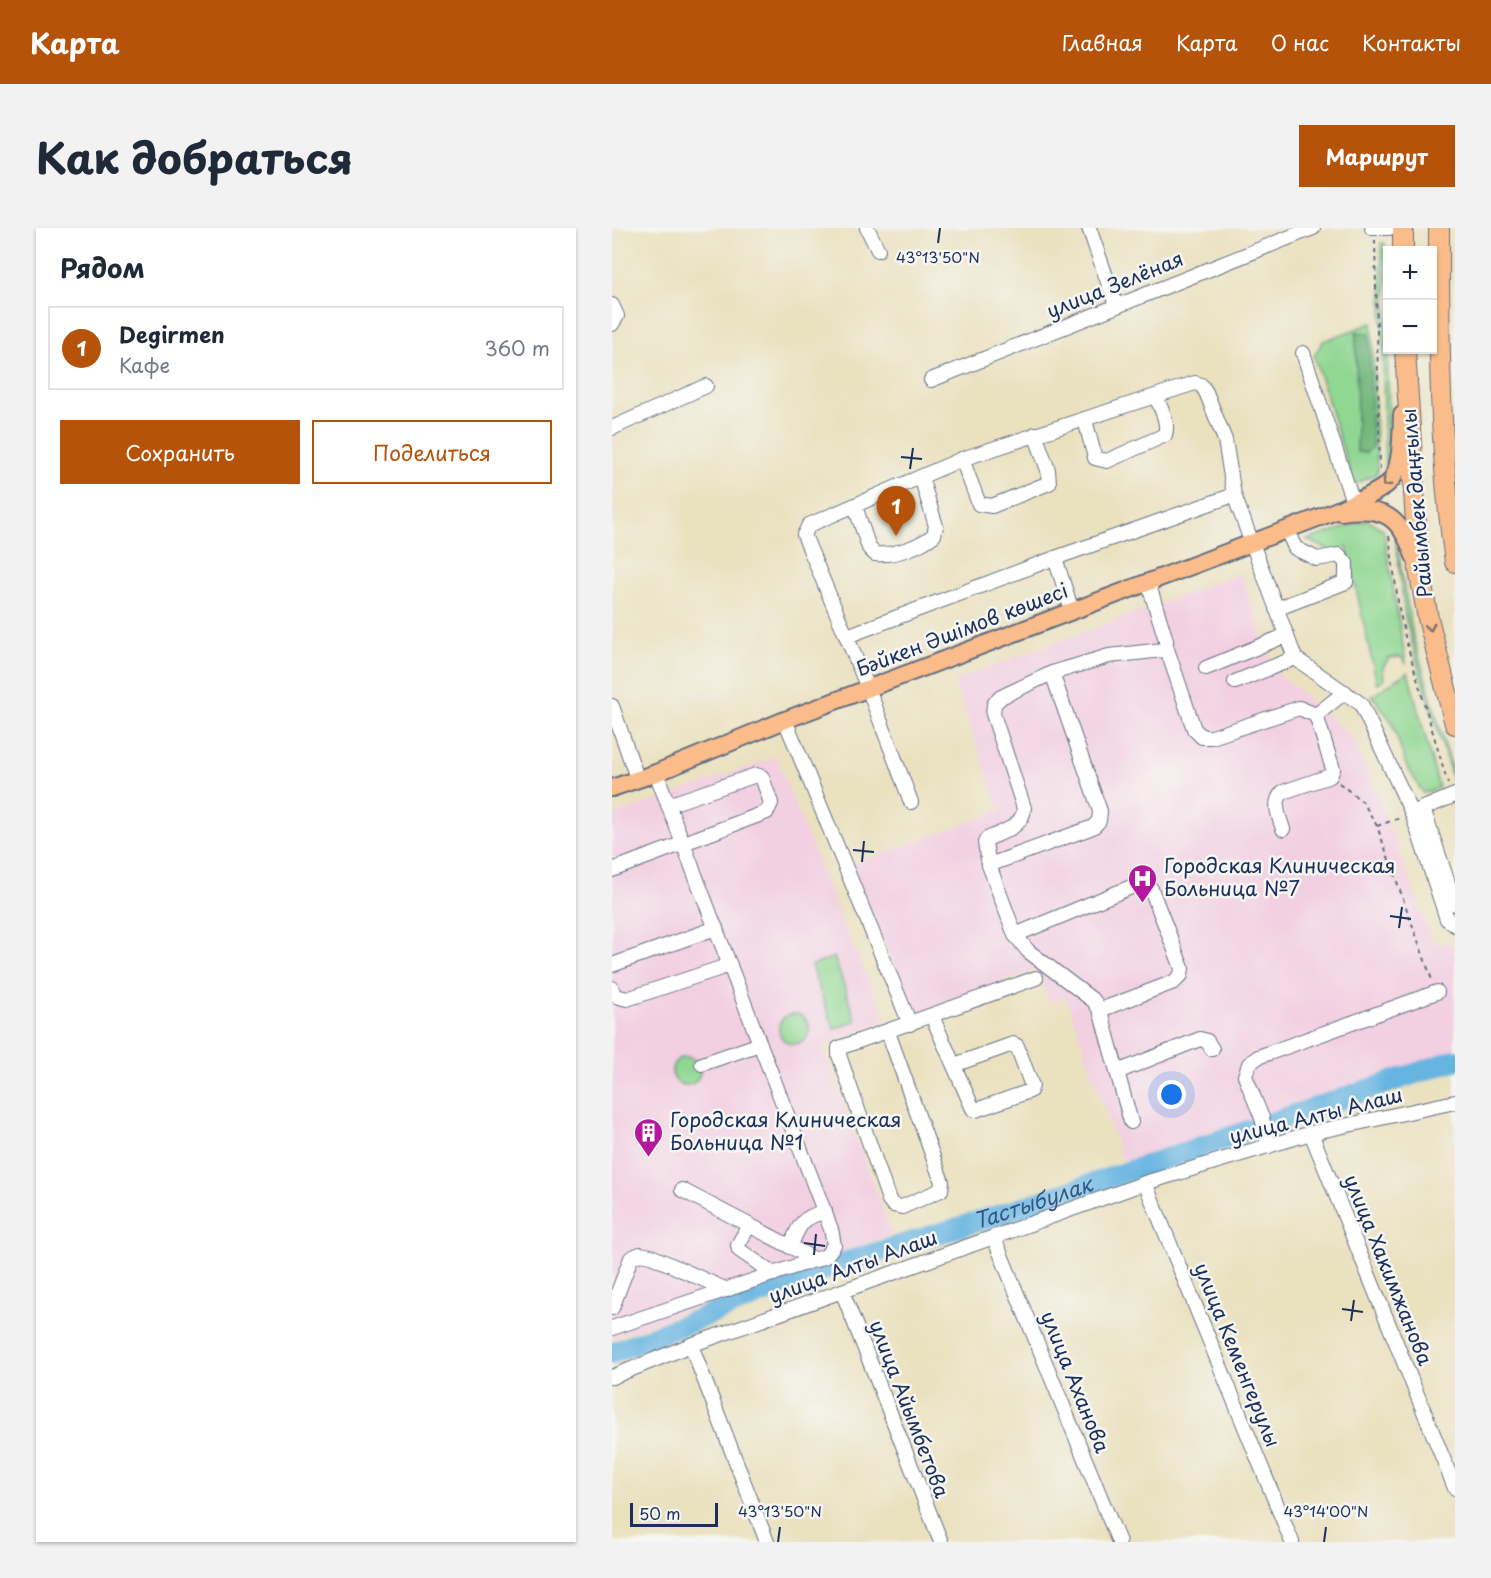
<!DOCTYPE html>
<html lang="ru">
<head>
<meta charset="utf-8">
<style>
  :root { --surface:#fff; --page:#f2f2f3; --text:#1f2937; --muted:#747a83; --line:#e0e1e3; --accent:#b45309 }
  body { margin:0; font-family:"Playpen Sans",sans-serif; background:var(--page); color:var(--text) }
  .controls { position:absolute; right:18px; top:18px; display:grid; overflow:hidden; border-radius:0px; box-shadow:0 2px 4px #0004 }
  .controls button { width:54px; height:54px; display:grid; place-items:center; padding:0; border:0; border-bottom:2px solid var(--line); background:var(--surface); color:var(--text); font:30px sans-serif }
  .scale { position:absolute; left:18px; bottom:15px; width:88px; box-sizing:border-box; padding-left:6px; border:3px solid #1b2f5e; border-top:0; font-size:16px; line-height:21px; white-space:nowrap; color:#1b2f5e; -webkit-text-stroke:4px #f6f6f2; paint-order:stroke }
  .you { position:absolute; left:560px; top:867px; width:21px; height:21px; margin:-15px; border:4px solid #fff; border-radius:50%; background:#1a73e8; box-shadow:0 0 0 9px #1a73e833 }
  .badge { display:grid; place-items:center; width:39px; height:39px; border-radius:50%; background:var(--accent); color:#fff; font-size:20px; font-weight:700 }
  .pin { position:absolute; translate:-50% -50px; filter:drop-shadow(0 2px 3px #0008) }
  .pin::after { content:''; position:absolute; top:32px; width:21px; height:18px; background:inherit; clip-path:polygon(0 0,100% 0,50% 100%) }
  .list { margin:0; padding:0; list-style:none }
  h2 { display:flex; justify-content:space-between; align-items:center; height:78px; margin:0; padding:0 24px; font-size:26px }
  h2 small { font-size:20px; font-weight:400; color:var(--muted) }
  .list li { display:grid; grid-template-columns:39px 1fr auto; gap:18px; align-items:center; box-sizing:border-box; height:84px; margin:0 12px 12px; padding:0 12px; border:2px solid var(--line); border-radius:0px }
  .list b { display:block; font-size:22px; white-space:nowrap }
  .list p { margin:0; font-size:20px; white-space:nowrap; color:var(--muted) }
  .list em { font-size:20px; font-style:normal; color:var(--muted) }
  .actions { display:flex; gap:12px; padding:18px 24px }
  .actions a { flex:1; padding:14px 0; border:2px solid var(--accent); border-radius:0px; text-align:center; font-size:21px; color:var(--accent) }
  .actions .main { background:var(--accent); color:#fff }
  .map { position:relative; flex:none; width:843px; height:1314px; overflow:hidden; border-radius:0px }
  header { display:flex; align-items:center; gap:36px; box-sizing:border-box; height:84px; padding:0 30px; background:var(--accent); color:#fff }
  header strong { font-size:28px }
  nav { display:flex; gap:33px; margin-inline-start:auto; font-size:21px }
  .intro { display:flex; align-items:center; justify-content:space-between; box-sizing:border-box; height:144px; padding:0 36px }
  h1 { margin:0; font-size:42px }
  .button { padding:15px 27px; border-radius:0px; background:var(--accent); color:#fff; font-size:21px; font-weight:700 }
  main { display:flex; gap:36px; padding:0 36px }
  aside { flex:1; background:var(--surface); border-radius:0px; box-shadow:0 2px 4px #0004 }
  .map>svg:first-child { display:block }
  .built { fill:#f2cfe1 }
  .green { fill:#90d792; stroke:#568378; stroke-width:1.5 }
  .forest { fill:#74b87c; stroke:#48746d; stroke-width:1.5 }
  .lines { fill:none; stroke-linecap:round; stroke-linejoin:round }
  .river { stroke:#66b4e0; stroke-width:21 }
  .minor-casing { stroke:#636d80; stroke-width:16 }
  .major-casing { stroke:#636d80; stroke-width:20 }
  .highway-casing { stroke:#636d80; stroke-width:22 }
  .path { stroke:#636d80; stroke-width:2; stroke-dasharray:4.5 4.5; stroke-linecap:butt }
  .minor { stroke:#fff; stroke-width:14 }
  .major { stroke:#fabc8b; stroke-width:16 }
  .highway { stroke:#fabc8b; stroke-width:20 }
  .oneway { stroke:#7f6e72 }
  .ticks { fill:none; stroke:#1b2f5e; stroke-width:2 }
  .labels { text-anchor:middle; stroke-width:5; stroke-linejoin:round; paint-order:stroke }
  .street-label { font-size:20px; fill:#1b2f5e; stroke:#f6f6f2 }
  .poi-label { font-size:20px; fill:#1b2f5e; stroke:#f6f6f2; text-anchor:start }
  .water-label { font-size:21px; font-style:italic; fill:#325785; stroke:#f6f6f2 }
  .ticks-label { font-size:15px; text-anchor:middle; fill:#1b2f5e; stroke:#f6f6f2; stroke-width:5; stroke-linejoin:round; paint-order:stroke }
</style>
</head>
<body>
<header>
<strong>Карта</strong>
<nav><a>Главная</a><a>Карта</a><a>О нас</a><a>Контакты</a></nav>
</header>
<div class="intro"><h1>Как добраться</h1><a class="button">Маршрут</a></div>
<main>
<aside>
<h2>Рядом<small></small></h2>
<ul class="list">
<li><span class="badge">1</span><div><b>Degirmen</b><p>Кафе</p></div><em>360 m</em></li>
</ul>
<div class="actions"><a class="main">Сохранить</a><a>Поделиться</a></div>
</aside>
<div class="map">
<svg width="843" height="1314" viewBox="0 0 843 1314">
  <rect width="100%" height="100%" fill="#f6f6f2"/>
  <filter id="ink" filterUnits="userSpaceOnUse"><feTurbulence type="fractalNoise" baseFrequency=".0167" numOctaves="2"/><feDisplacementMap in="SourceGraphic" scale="12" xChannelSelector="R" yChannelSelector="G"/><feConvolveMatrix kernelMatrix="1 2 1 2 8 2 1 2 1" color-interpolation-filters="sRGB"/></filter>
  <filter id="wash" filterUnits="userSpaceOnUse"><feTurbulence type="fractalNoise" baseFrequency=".008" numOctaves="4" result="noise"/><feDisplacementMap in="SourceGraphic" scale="24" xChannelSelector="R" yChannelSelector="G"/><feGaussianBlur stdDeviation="1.35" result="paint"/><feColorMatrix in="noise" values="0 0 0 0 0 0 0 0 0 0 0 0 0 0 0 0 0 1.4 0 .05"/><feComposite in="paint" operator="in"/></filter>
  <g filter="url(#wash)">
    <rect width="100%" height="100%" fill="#eae1bf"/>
    <g class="built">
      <polygon points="628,345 663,442 741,510 777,595 821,715 838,714 843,728 843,822 511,934 454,769 437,774 426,741 302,786 239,637 388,583 342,453"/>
      <polygon points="164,529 231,697 265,770 274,793 210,818 280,1006 0,1111 0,588"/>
    </g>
    <g class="green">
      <polygon points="769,15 773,15 778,233 773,247"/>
      <polygon points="760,95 765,245 742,257 702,128 711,113"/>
      <polygon points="755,292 771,301 794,435 789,429 777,430 771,439 772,451 765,456 735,319 720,323 695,312"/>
      <polygon points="782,301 801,408 842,548 841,553 806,438 793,388"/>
      <polygon points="796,444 827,560 811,565 794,537 780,494 760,468"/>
      <polygon points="222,729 244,793 222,801 199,738"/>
      <circle cx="182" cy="801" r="15"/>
      <circle cx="74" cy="843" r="14"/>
    </g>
    <polygon class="forest" points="744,104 757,105 760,219 754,225 745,224"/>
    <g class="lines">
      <path class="river" id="s1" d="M0,1125L221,1038L406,981L843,832"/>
    </g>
  </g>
  <g filter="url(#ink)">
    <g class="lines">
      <defs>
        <g id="minor">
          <polyline points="255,0 266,22"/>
          <polyline points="477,0 504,77"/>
          <polyline points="760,0 777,0"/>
          <polyline points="0,77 5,88 0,96"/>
          <polyline points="691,125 741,274"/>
          <polyline points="319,152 701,0"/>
          <path d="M473,192L483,230L495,233L553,207C557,194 549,181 544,169"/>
          <polyline points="0,200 94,158"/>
          <polyline points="350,231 367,276 380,278 437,255 436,242 423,206"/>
          <path d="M243,278L257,320L263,326C282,328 307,319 322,307L324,298L309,249"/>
          <polyline points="443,330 460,383"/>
          <polyline points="664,381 734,354 734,335 727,327 705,331 683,320 675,302"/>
          <polyline points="235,408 443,330 622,267"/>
          <polyline points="554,418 582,501 590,509 600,509 687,480 704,487 733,464"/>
          <polyline points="594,440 675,407"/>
          <polyline points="623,454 683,430"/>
          <polyline points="0,478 25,550"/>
          <polyline points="173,492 298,796"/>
          <polyline points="299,574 256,460 192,307 197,297 350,231 583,155 589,157 594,164 613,212 622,267 683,430 749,476 800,585 843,567"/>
          <polyline points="811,580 843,676"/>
          <polyline points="800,585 835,691 843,697"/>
          <path d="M671,601C667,588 660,575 671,564L718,548L721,541L704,487"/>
          <polyline points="377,637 481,599 487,593 488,583 440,445"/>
          <polyline points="0,642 155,584 159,575 150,549 144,547 56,577"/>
          <polyline points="403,707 524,657 534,656 539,661 570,740 569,747 562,754 488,782"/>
          <polyline points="0,737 104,700"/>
          <polyline points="0,760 4,768 15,771 118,737"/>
          <polyline points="320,788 361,881 364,882 418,863 420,858 405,818 401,816 342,837"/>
          <polyline points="276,804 330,954 329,962 290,979 281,977 277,972 227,827 227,820 424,750"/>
          <polyline points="90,836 148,816"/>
          <polyline points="505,844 588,811 595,813 600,821"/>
          <path d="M519,894L488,782L482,773L416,723L403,707L377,637L373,615L375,611C390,604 411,599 412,580L381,486L382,476L389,469L440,445L497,428L551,422L554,418V412L536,354"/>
          <polyline points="699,905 843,1260"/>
          <polyline points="657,918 650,890 633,848 637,836 646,829 825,764"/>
          <polyline points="533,955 680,1314"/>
          <polyline points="70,962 204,1032"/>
          <polyline points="137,997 126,1017 127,1022 162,1046"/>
          <polyline points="382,1010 507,1314"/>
          <path d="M178,1019C188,996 188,991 213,983"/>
          <polyline points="230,1063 329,1314"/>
          <polyline points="0,1080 19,1030 28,1026 39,1028 115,1062"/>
          <polyline points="0,1100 214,1028 222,1017 219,1001 44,545"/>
          <polyline points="79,1117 155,1314"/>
          <polyline points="0,1149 79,1117 533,955 699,905 843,874"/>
        </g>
        <g id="major">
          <path d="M729,284C772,278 788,288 802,328"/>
          <path d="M0,560L44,545L173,492L716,286C733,278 774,264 782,248C790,229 789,207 790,187"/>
        </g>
        <g id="highway">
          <polyline points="791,0 791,22"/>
          <path d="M827,0C827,112 827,223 843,334"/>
          <polyline points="793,122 807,342 816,390 843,496"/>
        </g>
      </defs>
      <use href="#minor" class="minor-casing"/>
      <use href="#major" class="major-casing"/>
      <use href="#highway" class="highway-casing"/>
      <g class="path">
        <polyline points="763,12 768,243"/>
        <polyline points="777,308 787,381 794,413 836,556"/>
        <polyline points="727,555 751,574 765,598 820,752"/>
        <polyline points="765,598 788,590"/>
      </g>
      <use href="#minor" class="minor"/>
      <use href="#major" class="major"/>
      <use href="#highway" class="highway"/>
    </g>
    <defs><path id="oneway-chevron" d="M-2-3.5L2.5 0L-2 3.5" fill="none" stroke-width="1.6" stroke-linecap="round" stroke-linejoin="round" transform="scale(1.5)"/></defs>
    <g class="oneway">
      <use href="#oneway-chevron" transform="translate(774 255) rotate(135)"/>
      <use href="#oneway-chevron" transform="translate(818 399) rotate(77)"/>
    </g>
  </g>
  <path class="ticks" d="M326,15L328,0M289,229L310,231M298,241L301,220M241,622L262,624M250,634L252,613M778,688L799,691M787,700L790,679M192,1015L213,1018M202,1027L204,1006M730,1081L751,1084M739,1093L742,1072M166,1314L168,1299M712,1314L714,1299"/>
  <defs>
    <symbol id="hospital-pin" viewBox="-11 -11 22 30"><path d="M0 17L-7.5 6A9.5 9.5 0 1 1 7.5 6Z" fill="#b5179e" stroke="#f6f6f2"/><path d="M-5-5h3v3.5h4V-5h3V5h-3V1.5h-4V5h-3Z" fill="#fff"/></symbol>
    <symbol id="building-pin" viewBox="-11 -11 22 30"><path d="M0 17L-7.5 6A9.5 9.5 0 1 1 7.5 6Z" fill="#b5179e" stroke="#f6f6f2"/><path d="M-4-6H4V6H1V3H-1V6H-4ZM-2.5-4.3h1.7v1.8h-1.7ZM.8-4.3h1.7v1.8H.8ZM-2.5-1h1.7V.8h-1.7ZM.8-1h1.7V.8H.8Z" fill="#fff"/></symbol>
  </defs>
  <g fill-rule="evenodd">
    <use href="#hospital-pin" x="514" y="634" width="33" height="45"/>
    <use href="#building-pin" x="20" y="888" width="33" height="45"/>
  </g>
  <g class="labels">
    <g class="street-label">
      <text transform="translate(503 57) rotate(-22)" y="7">улица Зелёная</text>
      <text transform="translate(805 275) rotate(-95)" y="7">Райымбек даңғылы</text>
      <text transform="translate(350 402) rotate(-21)" y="7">Бәйкен Әшімов көшесі</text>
      <text transform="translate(704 888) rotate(-14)" y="7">улица Алты Алаш</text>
      <text transform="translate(241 1039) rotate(-20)" y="7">улица Алты Алаш</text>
      <text transform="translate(776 1042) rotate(68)" y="7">улица Хакимжанова</text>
      <text transform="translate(625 1127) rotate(68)" y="7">улица Кеменгерулы</text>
      <text transform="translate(463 1154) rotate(68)" y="7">улица Аханова</text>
      <text transform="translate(297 1181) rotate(69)" y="7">улица Айымбетова</text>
    </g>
    <g class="poi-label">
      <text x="552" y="645">Городская Клиническая<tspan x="552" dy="23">Больница №7</tspan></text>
      <text x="58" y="899">Городская Клиническая<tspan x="58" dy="23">Больница №1</tspan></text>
    </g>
    <g class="water-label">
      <text dy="7" stroke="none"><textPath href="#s1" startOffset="447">Тастыбулак</textPath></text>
    </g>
  </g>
  <g class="ticks-label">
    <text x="326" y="35">43°13'50"N</text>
    <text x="168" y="1289">43°13'50"N</text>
    <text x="714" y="1289">43°14'00"N</text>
  </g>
</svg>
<div class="controls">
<button>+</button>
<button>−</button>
</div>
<div class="scale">50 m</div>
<div class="you"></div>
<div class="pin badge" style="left:284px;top:308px">1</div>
</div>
</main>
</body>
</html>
